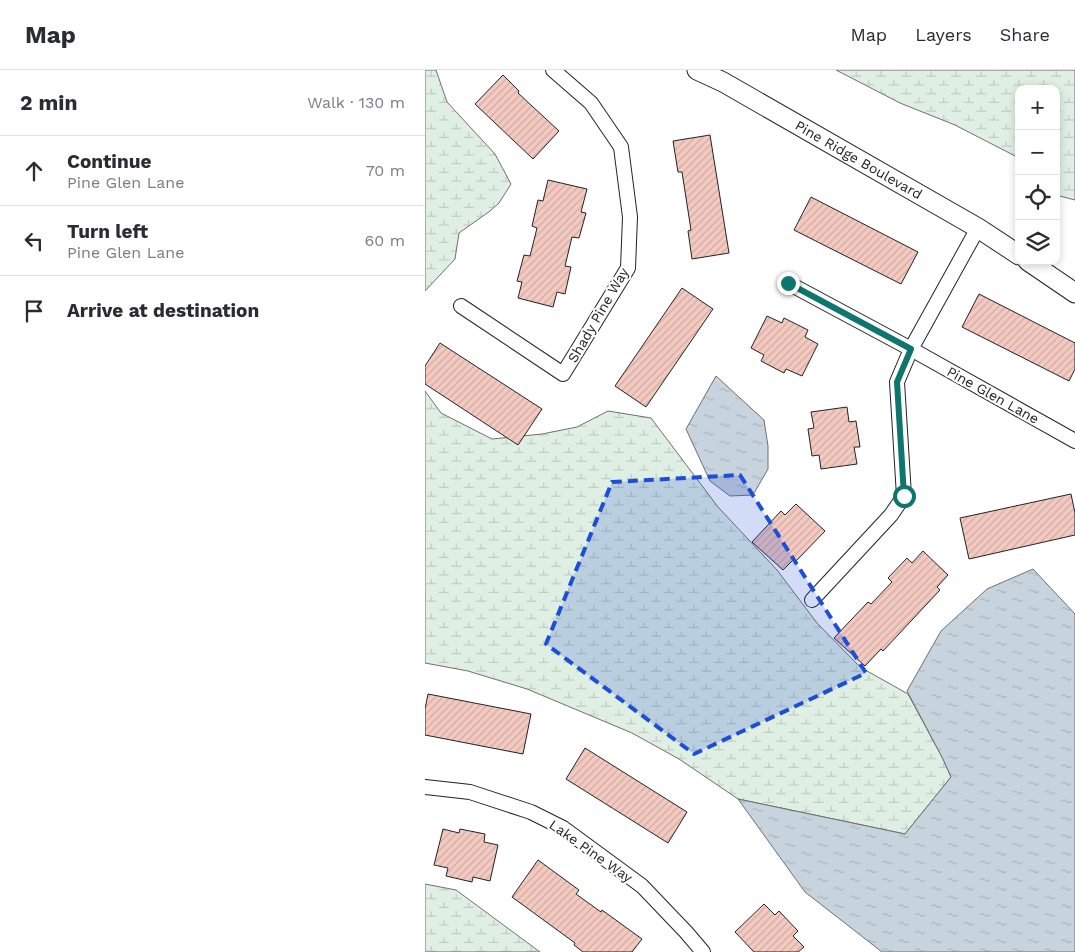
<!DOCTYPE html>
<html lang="en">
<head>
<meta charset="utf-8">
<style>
  :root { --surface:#fff; --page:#f2f2f3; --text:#2b2b33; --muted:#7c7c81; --line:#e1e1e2 }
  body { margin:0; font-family:"Work Sans",sans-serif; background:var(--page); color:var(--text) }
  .controls { position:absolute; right:15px; top:15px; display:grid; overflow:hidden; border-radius:10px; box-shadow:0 2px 8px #0003 }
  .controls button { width:45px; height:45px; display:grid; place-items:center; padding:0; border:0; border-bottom:1px solid var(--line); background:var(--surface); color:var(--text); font:25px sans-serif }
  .stop { position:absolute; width:15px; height:15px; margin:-11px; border:4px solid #0f766e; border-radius:50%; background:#fff }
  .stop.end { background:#0f766e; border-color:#fff; box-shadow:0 1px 5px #0008 }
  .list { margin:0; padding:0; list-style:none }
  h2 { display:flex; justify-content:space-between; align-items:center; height:65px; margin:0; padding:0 20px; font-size:21px }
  h2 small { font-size:16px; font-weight:400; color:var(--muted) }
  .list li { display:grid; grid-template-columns:32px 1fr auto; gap:15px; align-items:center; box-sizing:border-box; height:70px; padding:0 20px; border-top:1px solid var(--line) }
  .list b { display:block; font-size:19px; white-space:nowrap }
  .list p { margin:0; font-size:16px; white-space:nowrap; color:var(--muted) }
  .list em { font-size:16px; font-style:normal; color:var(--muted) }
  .icon { flex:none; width:28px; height:28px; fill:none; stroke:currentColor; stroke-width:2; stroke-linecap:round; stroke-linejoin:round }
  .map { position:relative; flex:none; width:650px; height:882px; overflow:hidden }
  header { display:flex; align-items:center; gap:30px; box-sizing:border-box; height:70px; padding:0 25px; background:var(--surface); border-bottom:1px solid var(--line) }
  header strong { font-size:24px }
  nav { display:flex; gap:28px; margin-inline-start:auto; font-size:18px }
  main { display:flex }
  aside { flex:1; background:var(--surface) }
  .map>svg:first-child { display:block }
  .wetland { fill:url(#wetland-marsh); stroke:#6f6f6f }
  .water { fill:url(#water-ripples); stroke:#6f6f6f }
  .building { fill:url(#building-hatch); stroke:#222 }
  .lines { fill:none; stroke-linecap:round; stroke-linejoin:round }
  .street-casing { stroke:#222; stroke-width:16 }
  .secondary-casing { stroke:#222; stroke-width:21 }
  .street { stroke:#fff; stroke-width:14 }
  .secondary { stroke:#fff; stroke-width:19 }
  .route { stroke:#0f766e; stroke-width:6 }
  .marked { fill:#1d4ed8; fill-opacity:0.2; stroke:#1d4ed8; stroke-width:4; stroke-dasharray:10 6; stroke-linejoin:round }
  .labels { text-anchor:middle; stroke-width:4; stroke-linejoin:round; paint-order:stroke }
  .street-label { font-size:14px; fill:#222; stroke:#fff }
</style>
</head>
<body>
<header>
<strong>Map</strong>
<nav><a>Map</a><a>Layers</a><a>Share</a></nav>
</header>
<main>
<aside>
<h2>2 min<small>Walk · 130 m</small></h2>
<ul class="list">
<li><svg class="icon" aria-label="ahead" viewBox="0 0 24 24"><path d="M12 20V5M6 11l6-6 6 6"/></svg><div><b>Continue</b><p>Pine Glen Lane</p></div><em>70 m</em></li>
<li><svg class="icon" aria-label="left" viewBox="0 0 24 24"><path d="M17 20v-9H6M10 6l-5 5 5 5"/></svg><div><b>Turn left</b><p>Pine Glen Lane</p></div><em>60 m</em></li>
<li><svg class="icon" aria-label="arrive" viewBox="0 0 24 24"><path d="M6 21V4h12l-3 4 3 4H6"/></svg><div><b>Arrive at destination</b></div></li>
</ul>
</aside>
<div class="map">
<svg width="650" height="882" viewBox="0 0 650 882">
  <defs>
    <pattern id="wetland-marsh" width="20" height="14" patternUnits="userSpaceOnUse" patternTransform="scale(1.25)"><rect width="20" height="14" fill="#e0efe3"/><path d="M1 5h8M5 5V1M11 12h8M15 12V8" fill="none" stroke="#c0cdc2"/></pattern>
    <pattern id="water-ripples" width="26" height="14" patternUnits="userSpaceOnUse" patternTransform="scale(1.25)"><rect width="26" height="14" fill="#c7d3dd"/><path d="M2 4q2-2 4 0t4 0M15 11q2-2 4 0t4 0" fill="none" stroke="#abb5bd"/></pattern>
    <pattern id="building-hatch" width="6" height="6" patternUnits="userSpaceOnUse" patternTransform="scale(1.25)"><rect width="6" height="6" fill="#f3c9c0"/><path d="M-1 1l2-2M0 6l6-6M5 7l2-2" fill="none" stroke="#d0aca5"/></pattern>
  </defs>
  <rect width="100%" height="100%" fill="#fff"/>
  <g class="wetland">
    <polygon points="0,0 11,0 22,32 70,84 86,114 74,133 65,141 34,163 30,189 0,221"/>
    <polygon points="411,0 650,0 650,130 631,125 631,19 594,19 594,88 530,55 475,33"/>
    <polygon points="0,321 16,343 67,369 117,364 152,357 183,341 226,348 293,437 352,500 392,553 435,597 483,624 518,689 526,707 480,764 313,729 254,689 207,663 102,619 43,601 0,593"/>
    <polygon points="0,814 31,820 115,882 0,882"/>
  </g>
  <g class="water">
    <polygon points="291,306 339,350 343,376 343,399 328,425 305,426 285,411 261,359"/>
    <polygon points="608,499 650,544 650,882 457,882 380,822 313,729 480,764 526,707 518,689 482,621 516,561 562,519"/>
  </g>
  <g class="building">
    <polygon points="78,5 94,21 93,23 134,61 108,89 50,34"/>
    <polygon points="285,65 304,183 267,189 263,161 266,160 257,102 253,102 248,71"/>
    <polygon points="123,110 162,119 156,142 161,143 154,168 147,167 140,196 146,197 140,224 132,222 128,237 93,228 97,212 92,211 99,185 105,186 112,158 107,156 113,130 118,131"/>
    <polygon points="386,127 493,182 476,214 369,160"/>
    <polygon points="257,218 288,239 221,337 190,316"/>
    <polygon points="554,224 650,273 650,299 644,311 537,257"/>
    <polygon points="342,246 357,253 359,248 383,260 380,267 393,274 377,306 361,299 359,303 336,291 339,285 326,278"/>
    <polygon points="15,273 117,339 93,375 0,314 0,296"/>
    <polygon points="422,337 424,352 431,351 435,377 429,377 432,394 396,399 394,385 387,386 383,359 389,358 386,342"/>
    <polygon points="646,424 650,443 650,465 544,489 535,448"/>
    <polygon points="371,434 400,461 371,491 369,489 358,500 327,472 356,441 360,445"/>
    <polygon points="498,481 523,505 512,517 515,520 458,581 456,579 440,596 409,568 443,532 446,534 467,512 463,508 482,488 487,493"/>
    <polygon points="3,624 106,644 98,684 0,665 0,639"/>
    <polygon points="160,678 262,742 243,773 141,709"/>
    <polygon points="18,759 34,763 35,759 60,764 59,772 73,775 65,811 48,807 47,812 21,806 23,798 9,795"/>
    <polygon points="113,790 154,820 151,824 176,842 177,840 217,869 207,882 158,882 149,875 150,873 87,827"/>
    <polygon points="339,834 350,845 354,841 373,861 368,866 379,877 373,882 329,882 310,862"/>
  </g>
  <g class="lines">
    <defs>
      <g id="street">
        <polyline points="363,213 486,279 650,371"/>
        <polyline points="36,236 138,304 203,198 205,147 196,77 166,33 128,0"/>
        <polyline points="387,530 466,445 479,426 472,312 486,279 553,158"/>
        <polyline points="0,717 45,722 106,742 138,758 217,816 261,862 278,882"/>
      </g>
      <g id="secondary">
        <path id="s1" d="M272,0L298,12L553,158L594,185"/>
        <polyline points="603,191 650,223"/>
      </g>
    </defs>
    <use href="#street" class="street-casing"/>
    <use href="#secondary" class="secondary-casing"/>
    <use href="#street" class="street"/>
    <use href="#secondary" class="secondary"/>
  </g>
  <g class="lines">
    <polyline class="route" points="363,213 486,279 472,312 479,426"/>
  </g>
  <path class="marked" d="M315,405L441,603L269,684L121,574L187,412Z"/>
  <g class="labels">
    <g class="street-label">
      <text dy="5" stroke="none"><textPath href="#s1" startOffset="185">Pine Ridge Boulevard</textPath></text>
      <text transform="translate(173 245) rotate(-60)" y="5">Shady Pine Way</text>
      <text transform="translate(568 325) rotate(29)" y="5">Pine Glen Lane</text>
      <text transform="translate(166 781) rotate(35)" y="5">Lake Pine Way</text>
    </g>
  </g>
</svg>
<div class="controls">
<button>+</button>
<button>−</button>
<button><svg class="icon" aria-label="locate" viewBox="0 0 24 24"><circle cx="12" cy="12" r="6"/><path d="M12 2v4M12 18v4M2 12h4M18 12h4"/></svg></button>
<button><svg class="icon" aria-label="layers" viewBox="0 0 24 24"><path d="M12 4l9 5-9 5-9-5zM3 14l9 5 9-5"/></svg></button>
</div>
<div class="stop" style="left:479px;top:426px"></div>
<div class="stop end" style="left:363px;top:213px"></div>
</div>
</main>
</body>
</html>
